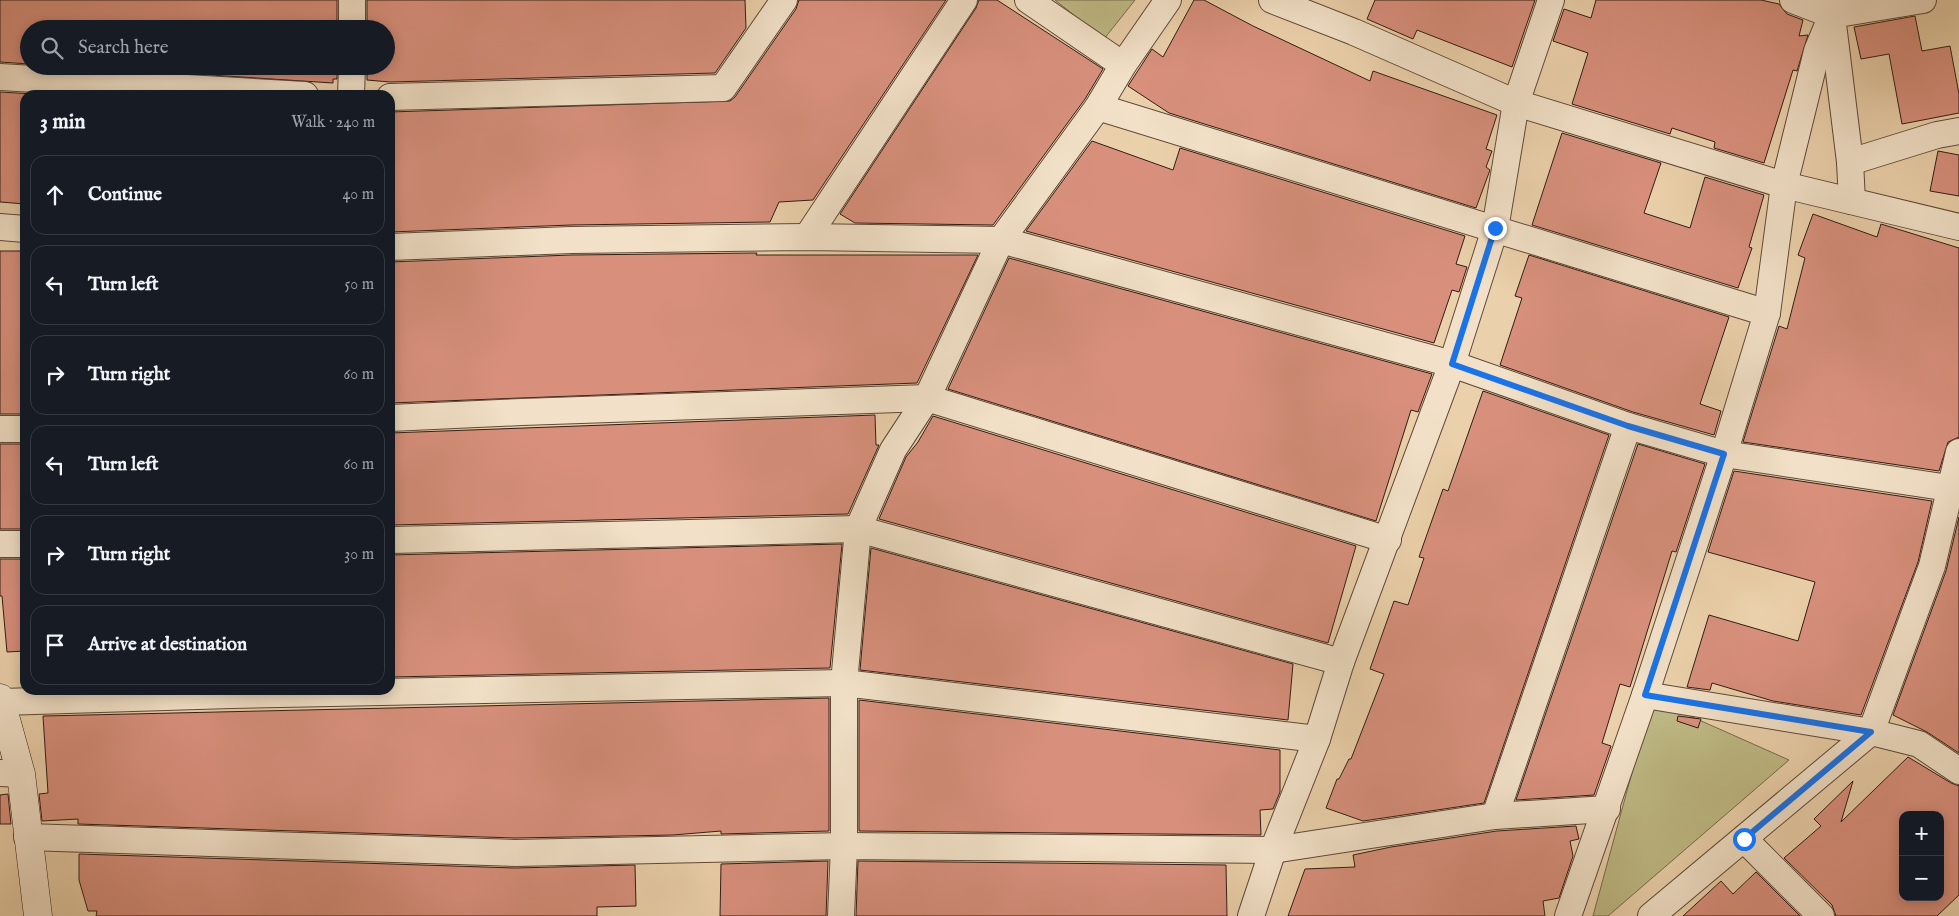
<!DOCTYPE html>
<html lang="en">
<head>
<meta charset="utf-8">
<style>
  :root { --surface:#171b24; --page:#20242c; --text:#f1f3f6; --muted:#9ea1a6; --line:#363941 }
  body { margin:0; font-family:"IM FELL English",serif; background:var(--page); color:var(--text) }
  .controls { position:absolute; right:15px; bottom:15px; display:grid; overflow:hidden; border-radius:10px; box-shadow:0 2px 12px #0003 }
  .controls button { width:45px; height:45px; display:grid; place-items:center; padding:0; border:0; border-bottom:1px solid var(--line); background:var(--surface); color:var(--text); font:25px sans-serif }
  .stop { position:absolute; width:15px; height:15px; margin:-11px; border:4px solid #1a73e8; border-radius:50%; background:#fff }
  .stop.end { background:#1a73e8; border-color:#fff; box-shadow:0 1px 5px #0008 }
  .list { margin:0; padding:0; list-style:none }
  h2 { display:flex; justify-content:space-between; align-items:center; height:65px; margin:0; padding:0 20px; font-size:21px }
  h2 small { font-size:16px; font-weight:400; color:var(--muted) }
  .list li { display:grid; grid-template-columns:32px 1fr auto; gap:15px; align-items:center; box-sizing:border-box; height:80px; margin:0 10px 10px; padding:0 10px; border:1px solid var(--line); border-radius:15px }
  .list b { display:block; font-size:19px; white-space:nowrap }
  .list em { font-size:16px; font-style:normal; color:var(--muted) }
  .icon { flex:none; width:28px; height:28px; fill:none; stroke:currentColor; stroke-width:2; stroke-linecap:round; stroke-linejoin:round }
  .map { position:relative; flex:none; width:1959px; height:916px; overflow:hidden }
  .search { position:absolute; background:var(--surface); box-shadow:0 2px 12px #0003; left:20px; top:20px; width:375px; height:55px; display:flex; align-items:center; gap:12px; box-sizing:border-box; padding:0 18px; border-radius:28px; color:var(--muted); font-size:19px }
  .panel { position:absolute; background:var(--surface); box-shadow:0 2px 12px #0003; left:20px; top:90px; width:375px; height:605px; border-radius:15px }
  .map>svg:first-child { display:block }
  .green { fill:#beb984; stroke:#786a4c }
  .building { fill:#d8907d; stroke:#321c13; fill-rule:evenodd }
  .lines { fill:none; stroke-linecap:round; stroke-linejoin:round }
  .street-casing { stroke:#604939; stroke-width:28 }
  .secondary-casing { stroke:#321c13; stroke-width:29 }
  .street { stroke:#f2e1c8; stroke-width:26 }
  .secondary { stroke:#f2e1c8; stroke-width:28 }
  .route { stroke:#1a73e8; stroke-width:6 }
</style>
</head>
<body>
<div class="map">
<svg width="1959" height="916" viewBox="0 0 1959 916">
  <rect width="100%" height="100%" fill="#ebd1ab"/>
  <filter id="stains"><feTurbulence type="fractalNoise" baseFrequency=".004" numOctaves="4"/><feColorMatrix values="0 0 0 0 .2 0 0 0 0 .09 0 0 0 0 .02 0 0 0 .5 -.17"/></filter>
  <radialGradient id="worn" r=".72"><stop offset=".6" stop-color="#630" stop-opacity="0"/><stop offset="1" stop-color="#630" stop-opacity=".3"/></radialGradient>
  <g class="green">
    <polygon points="1055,0 1135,0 1104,39"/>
    <polygon points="1652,699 1789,760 1608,916 1593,916"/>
  </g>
  <g class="building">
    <polygon points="0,0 337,0 337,29 29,29 29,64 0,62"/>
    <polygon points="367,0 745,0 746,28 715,73 390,82 367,80 367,66 386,66 386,29 367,29"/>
    <polygon points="799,0 946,0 813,200 779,202 770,222 571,225 390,232 390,112 730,101 735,97 796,9"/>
    <polygon points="979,0 997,0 1103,69 1085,99 993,225 855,223 840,214 976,8"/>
    <polygon points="1194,0 1204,0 1253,26 1370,81 1373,71 1497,115 1486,149 1492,151 1486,167 1490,170 1476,208 1169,113 1128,86 1152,49 1163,57"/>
    <polygon points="1375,0 1535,0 1512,67 1417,30 1413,39 1367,19"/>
    <polygon points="1596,0 1761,0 1779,4 1787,14 1803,20 1799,36 1808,35 1797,71 1793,70 1764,163 1714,148 1715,142 1672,128 1670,134 1572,104 1588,53 1553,41 1564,9 1591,18"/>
    <polygon points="1915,16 1922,51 1950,46 1959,94 1959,113 1902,124 1889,54 1861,59 1854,27"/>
    <polygon points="72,66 337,66 337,79 333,79 333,83"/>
    <polygon points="0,92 50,95 25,95 25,204 0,202"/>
    <polygon points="1562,133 1661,163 1644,213 1690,228 1705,177 1764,195 1749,247 1752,248 1738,288 1532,225"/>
    <polygon points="1092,141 1173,170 1180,148 1465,236 1456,264 1467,267 1459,292 1452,290 1434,343 1026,231"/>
    <polygon points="1938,151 1959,155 1959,196 1930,191"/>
    <polygon points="1813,214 1877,237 1881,224 1959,248 1959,437 1948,442 1939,471 1743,442 1779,326 1787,329 1805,258 1798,255"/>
    <rect x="0" y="251" width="25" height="163"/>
    <polygon points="757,253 756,255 978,255 917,383 390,403 390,262 571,255"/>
    <polygon points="1529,255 1729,317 1700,404 1721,411 1714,435 1633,412 1500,365 1522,298 1515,296"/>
    <polygon points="1009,258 1432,374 1418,412 1411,410 1376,521 948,389"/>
    <polygon points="1483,391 1609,435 1484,803 1363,821 1326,808 1337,779 1339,779 1349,759 1351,759 1384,674 1370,669 1394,601 1408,605 1424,558 1419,557 1443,489 1448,491"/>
    <polygon points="875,415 876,445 879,445 848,514 390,525 390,433"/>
    <polygon points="933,416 1356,546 1328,643 879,519 906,457 918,442"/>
    <rect x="0" y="444" width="25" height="85"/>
    <polygon points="1638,444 1705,464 1676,552 1672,551 1630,687 1620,684 1602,743 1611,746 1594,795 1516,800"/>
    <polygon points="1734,471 1932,501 1918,562 1861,715 1773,701 1712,683 1710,690 1687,687 1709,615 1798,641 1815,582 1708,552"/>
    <polygon points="1959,517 1959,753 1927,732 1893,715 1946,571"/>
    <polygon points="842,544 830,668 390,677 390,555"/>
    <polygon points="871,548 1293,664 1288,720 860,670"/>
    <polygon points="0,559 25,559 25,651 7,652 2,596 0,596"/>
    <polygon points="829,698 829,831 721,834 721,831 673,835 515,838 78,824 78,819 42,821 39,794 48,793 43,716"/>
    <polygon points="859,700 1280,750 1280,792 1273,809 1260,810 1261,835 859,831"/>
    <polygon points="1678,716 1701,719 1698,728 1677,721"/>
    <path d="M1908,757L1951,783L1959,786V895L1937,916H1836L1832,905L1784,858L1821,826L1814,819L1853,781L1841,822ZM1903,815H1940V897H1903Z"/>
    <polygon points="8,794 11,824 0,824 0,795"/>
    <polygon points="1576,826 1579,839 1570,841 1573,856 1559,898 1543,901 1545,916 1288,916 1305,869 1355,867 1353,855 1391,847 1497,831"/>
    <polygon points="79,854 515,868 635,865 636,906 597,907 597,916 96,916 97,911 88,911 79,880"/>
    <polygon points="828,861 826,916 720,916 721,864"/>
    <polygon points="858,861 1226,865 1227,916 856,916"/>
    <polygon points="1756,872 1800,916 1683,916 1721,881 1733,894"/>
  </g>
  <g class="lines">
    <defs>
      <g id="street">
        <polyline points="1028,0 1123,65"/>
        <polyline points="1272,0 1354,32 1516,103 1784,185 1959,227"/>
        <polyline points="1793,0 1832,15 1923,0"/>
        <polyline points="1832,16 1850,162 1852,201"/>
        <polyline points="352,29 352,0"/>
        <polyline points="0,77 305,95"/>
        <polyline points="351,95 352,66"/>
        <polyline points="390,97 723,88 784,0"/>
        <polyline points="1098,107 1767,313"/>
        <polyline points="1850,162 1937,135 1959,131"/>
        <polyline points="0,227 25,229"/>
        <polyline points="807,237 964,0"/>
        <polyline points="390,247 571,240 807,237 1001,240 1452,364 1628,426 1724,454 1949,488"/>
        <polyline points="390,418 522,412 927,398 1388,540"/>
        <polyline points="0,429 25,429"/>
        <polyline points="390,540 858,529 1341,662"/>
        <polyline points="0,544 25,544"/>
        <polyline points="1645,695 1871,732 1919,744 1959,771"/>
        <polyline points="2,702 231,695 844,683 1317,739"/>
        <polyline points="0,773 21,774"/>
        <polyline points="1495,816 1628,426"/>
        <polyline points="27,837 515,853 844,846 1273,850 1495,816 1607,809"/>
        <polyline points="1744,839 1821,916"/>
        <polyline points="841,916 844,846 844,683 858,529 893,450 927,398 1001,240 1098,107 1123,65 1168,0"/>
        <polyline points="1251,916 1273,850 1317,739 1341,662 1452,364 1495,229 1516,103 1551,0"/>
        <polyline points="1568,916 1645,695 1724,454 1767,313 1784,185 1817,51 1832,15 1832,0"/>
        <polyline points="1651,916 1871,732 1932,566 1959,452"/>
      </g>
      <polyline id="secondary" points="0,698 21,774 38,916"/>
    </defs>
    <use href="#street" class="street-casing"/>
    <use href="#secondary" class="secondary-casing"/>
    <use href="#street" class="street"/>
    <use href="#secondary" class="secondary"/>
  </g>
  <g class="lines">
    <polyline class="route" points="1495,228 1452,364 1628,426 1724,454 1645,695 1871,732 1744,839"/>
  </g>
  <rect width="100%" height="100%" filter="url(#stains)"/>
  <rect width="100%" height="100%" fill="url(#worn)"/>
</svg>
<div class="controls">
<button>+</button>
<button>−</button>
</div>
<div class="stop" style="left:1744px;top:839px"></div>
<div class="stop end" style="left:1495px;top:228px"></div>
<div class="search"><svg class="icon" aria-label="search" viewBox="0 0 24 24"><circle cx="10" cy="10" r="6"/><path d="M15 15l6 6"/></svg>Search here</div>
<section class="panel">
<h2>3 min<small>Walk · 240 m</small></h2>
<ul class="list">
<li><svg class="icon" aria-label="ahead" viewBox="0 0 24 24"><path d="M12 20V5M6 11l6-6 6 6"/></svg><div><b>Continue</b></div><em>40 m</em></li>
<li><svg class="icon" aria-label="left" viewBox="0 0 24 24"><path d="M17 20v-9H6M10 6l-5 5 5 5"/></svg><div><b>Turn left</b></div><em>50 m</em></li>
<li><svg class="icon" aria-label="right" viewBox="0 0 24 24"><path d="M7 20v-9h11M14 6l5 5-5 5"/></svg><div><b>Turn right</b></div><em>60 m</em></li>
<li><svg class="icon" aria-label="left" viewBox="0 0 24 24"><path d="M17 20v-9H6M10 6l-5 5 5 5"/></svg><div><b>Turn left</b></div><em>60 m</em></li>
<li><svg class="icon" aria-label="right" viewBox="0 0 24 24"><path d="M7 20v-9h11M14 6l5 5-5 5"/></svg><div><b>Turn right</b></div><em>30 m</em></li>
<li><svg class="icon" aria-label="arrive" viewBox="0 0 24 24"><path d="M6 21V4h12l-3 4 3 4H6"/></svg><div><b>Arrive at destination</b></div></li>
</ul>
</section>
</div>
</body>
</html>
